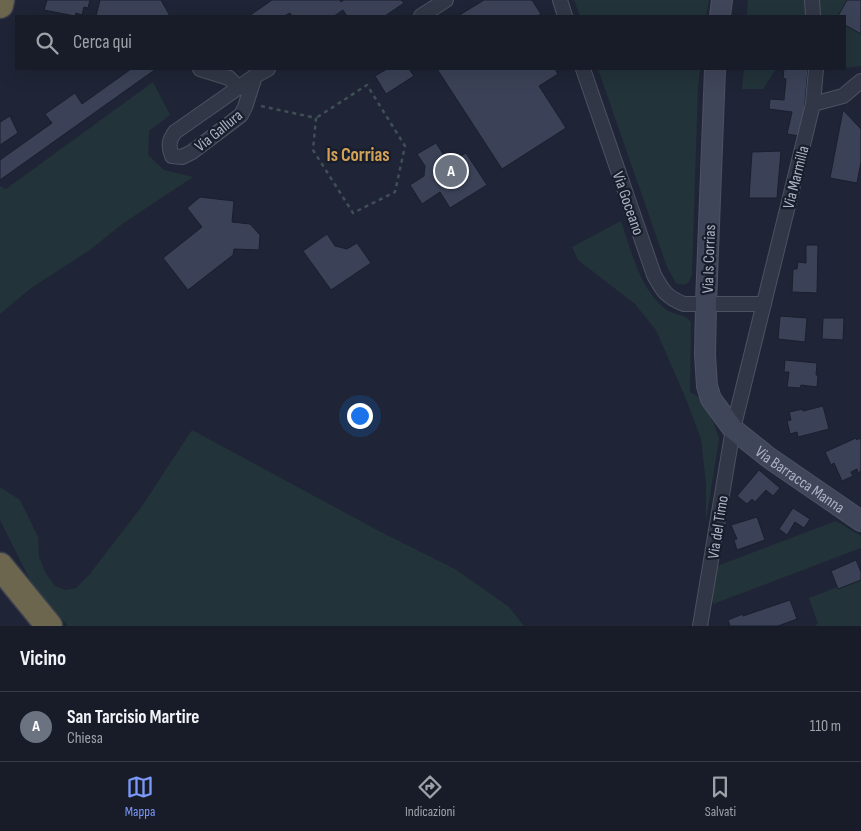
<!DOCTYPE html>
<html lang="it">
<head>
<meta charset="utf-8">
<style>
  :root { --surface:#171c28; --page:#202530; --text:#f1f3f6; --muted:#9ea1a8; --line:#363a45; --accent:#7c98f9 }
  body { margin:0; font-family:"Sofia Sans Condensed",sans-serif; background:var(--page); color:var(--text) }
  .you { position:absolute; left:359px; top:415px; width:18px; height:18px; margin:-12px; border:4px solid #fff; border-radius:50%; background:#1a73e8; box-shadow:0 0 0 8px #1a73e833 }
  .badge { display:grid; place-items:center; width:32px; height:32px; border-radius:50%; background:var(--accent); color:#fff; font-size:16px; font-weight:700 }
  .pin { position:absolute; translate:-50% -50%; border:2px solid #fff; box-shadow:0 1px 5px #0006 }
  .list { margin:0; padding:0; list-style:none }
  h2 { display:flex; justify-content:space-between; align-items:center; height:65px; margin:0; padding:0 20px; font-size:21px }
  h2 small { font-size:16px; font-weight:400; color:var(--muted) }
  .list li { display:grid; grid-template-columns:32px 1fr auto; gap:15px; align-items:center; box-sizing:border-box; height:70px; padding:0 20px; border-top:1px solid var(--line) }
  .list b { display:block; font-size:19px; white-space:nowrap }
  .list p { margin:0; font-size:16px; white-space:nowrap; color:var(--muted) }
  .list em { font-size:16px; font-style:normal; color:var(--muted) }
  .icon { flex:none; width:28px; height:28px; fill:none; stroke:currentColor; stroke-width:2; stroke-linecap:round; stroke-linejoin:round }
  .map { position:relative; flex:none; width:861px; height:626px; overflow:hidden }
  .search { position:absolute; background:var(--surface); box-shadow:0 5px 20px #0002; left:15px; right:15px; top:15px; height:55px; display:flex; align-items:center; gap:12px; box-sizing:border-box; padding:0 18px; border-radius:0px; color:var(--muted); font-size:19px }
  .sheet { height:135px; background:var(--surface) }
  nav { display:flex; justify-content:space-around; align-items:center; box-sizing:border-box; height:70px; border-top:1px solid var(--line); background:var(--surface); font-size:14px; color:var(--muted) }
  nav a { display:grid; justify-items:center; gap:2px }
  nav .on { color:var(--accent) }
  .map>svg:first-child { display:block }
  .green { fill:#223339 }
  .building { fill:#3b4257; stroke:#1a1f2d }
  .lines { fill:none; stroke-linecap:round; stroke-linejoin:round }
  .street-casing { stroke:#4d5262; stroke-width:16 }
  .secondary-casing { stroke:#4d5262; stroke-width:22 }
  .highway-casing { stroke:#3a3f4e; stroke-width:29 }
  .path { stroke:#3e4f55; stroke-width:2.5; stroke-dasharray:4 4; stroke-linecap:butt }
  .street { stroke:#323747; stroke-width:14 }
  .secondary { stroke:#40465a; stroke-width:20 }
  .highway { stroke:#6d664f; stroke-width:26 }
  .labels { text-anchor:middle; stroke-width:4.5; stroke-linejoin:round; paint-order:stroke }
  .street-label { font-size:16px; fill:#acb2c4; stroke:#181d2b }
  .quarter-label { font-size:19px; font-weight:bold; fill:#d4a257; stroke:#181d2b }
</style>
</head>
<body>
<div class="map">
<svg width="861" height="626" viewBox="0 0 861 626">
  <rect width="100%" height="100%" fill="#1f2536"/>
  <g class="green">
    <polygon points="574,0 709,0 706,16 580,16"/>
    <polygon points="748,0 861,0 861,66 845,68 845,16 747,16"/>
    <polygon points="598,69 700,69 698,87 692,274 689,282 684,285 676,283 667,267"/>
    <polygon points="744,69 776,69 763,89 742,89"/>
    <polygon points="153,82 170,115 149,131 148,155 164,170 193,177 122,224 90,250 31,288 0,314 0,186 6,189"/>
    <path d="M621,221C631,250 640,289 664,308C672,315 684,313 691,322L690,392L700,398L714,423L719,439L706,521V484L701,439L686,399L656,330L635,304L578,260L572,247Z"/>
    <polygon points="192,430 379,531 455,569 509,607 524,626 68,626 32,584 0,520 0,487 20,500 38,537 39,557 46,574 55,586 65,590 76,588 89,575 142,506"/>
    <polygon points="836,521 861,536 861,548 713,604 711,600 717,566"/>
    <polygon points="861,578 861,626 814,626 818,624 809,598"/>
  </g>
  <g class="building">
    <polygon points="47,0 90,0 88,8 84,7 82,15 76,13 75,16 44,10"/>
    <polygon points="100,0 161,0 170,16 96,16"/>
    <polygon points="272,0 340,0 341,2 344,0 401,0 404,3 385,16 347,16 343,10 334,16 292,16 290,13 284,16 249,16"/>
    <polygon points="484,0 532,0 541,14 537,16 458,16"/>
    <polygon points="847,0 861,0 861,34 845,25 845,16 838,16"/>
    <polygon points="131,69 156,69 0,180 0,160 52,123 45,114 75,93 82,104"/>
    <polygon points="387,69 409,69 414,76 386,94 375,76"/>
    <polygon points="437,69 555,69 558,74 539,86 566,128 502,169"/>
    <polygon points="784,69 808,69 804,114 800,136 787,134 792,112 769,109 770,99 784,100 786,79 783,78"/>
    <polygon points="843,110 861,129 861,162 857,183 830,178"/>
    <polygon points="10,116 18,133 0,145 0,122"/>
    <polygon points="436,143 449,163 466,153 487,185 450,208 440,192 422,204 410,185 424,176 425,166 417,154"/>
    <polygon points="781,151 777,198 749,198 752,152"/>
    <polygon points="200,197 234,201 232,222 250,224 260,235 259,250 234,249 233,255 188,290 163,258 202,227 187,208"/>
    <polygon points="327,234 335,246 347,249 357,243 371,263 331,290 303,251"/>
    <polygon points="806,245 818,245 817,293 792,292 793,269 797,269 798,262 806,263"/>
    <polygon points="780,316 807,318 805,342 778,339"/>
    <polygon points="823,318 844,318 843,340 822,339"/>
    <polygon points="785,360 817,363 816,375 818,375 817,387 801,385 800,388 787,387 789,372 784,372"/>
    <polygon points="823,406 829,429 798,437 797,432 790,434 787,421 791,420 789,412 803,409 803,411"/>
    <polygon points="856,438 857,440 860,438 861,441 861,471 858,473 857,469 851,472 853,476 842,481 834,463 831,465 825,452"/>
    <polygon points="759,470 780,488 773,496 766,490 755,502 752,499 747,504 737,496"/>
    <polygon points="793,508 810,519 804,528 795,522 787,535 779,529"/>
    <polygon points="757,517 765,540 737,550 734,540 737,539 731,525"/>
    <polygon points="856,560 861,572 861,580 838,589 831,571"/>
    <polygon points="790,600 797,619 778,626 730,626 728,620 743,614 743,616"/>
  </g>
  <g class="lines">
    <defs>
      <g id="street">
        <polyline points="560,0 565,16"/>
        <polyline points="812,0 813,16"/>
        <polyline points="421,16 446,0"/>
        <polyline points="200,69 229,78 239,88"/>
        <path d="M583,69L654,275C663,291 666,297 684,304H764"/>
        <path d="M255,76L245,107L241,115L192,152L182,157L172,156C168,146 169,140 175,132L255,76L268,69"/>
        <polyline points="813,104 843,96 861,81"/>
        <polyline points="700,626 733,429 813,104 816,69"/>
      </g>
      <g id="secondary">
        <polyline points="720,16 722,0"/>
        <path id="s1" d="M715,69L706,303L705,355L707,386L711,399L733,429L768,457L861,521"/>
      </g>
      <g id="highway">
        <polyline points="0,5 1,0"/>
        <polyline points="0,566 49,626"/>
      </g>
    </defs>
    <use href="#street" class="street-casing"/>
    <use href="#secondary" class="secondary-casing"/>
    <use href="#highway" class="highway-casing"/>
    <polyline class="path" points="261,106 316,118 313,150 353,213 395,192 405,146 367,85 316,118"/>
    <use href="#street" class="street"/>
    <use href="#secondary" class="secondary"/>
    <use href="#highway" class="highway"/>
  </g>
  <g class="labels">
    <g class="street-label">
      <text transform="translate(218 130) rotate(-39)" y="6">Via Gallura</text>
      <text transform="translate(795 177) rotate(-76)" y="6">Via Marmilla</text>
      <text transform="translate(629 203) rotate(71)" y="6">Via Goceano</text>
      <text transform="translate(708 259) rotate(-88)" y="6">Via Is Corrias</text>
      <text dy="6" stroke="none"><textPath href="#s1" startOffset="452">Via Barracca Manna</textPath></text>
      <text transform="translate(717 527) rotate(-81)" y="6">Via del Timo</text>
    </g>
    <g class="quarter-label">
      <text x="358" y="161">Is Corrias</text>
    </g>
  </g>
</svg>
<div class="you"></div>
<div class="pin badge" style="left:451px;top:171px;background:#6b7280">A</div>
<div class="search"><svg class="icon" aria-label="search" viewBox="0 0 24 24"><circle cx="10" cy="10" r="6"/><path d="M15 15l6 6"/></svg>Cerca qui</div>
</div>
<section class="sheet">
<h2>Vicino<small></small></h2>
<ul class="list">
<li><span class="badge" style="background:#6b7280">A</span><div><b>San Tarcisio Martire</b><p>Chiesa</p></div><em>110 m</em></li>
</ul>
</section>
<nav>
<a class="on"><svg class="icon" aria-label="map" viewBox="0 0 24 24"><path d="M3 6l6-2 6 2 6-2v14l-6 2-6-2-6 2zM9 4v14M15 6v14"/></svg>Mappa</a>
<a><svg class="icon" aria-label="directions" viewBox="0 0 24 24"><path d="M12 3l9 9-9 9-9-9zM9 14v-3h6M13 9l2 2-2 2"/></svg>Indicazioni</a>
<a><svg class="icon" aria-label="saved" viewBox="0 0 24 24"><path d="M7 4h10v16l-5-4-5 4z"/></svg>Salvati</a>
</nav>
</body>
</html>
